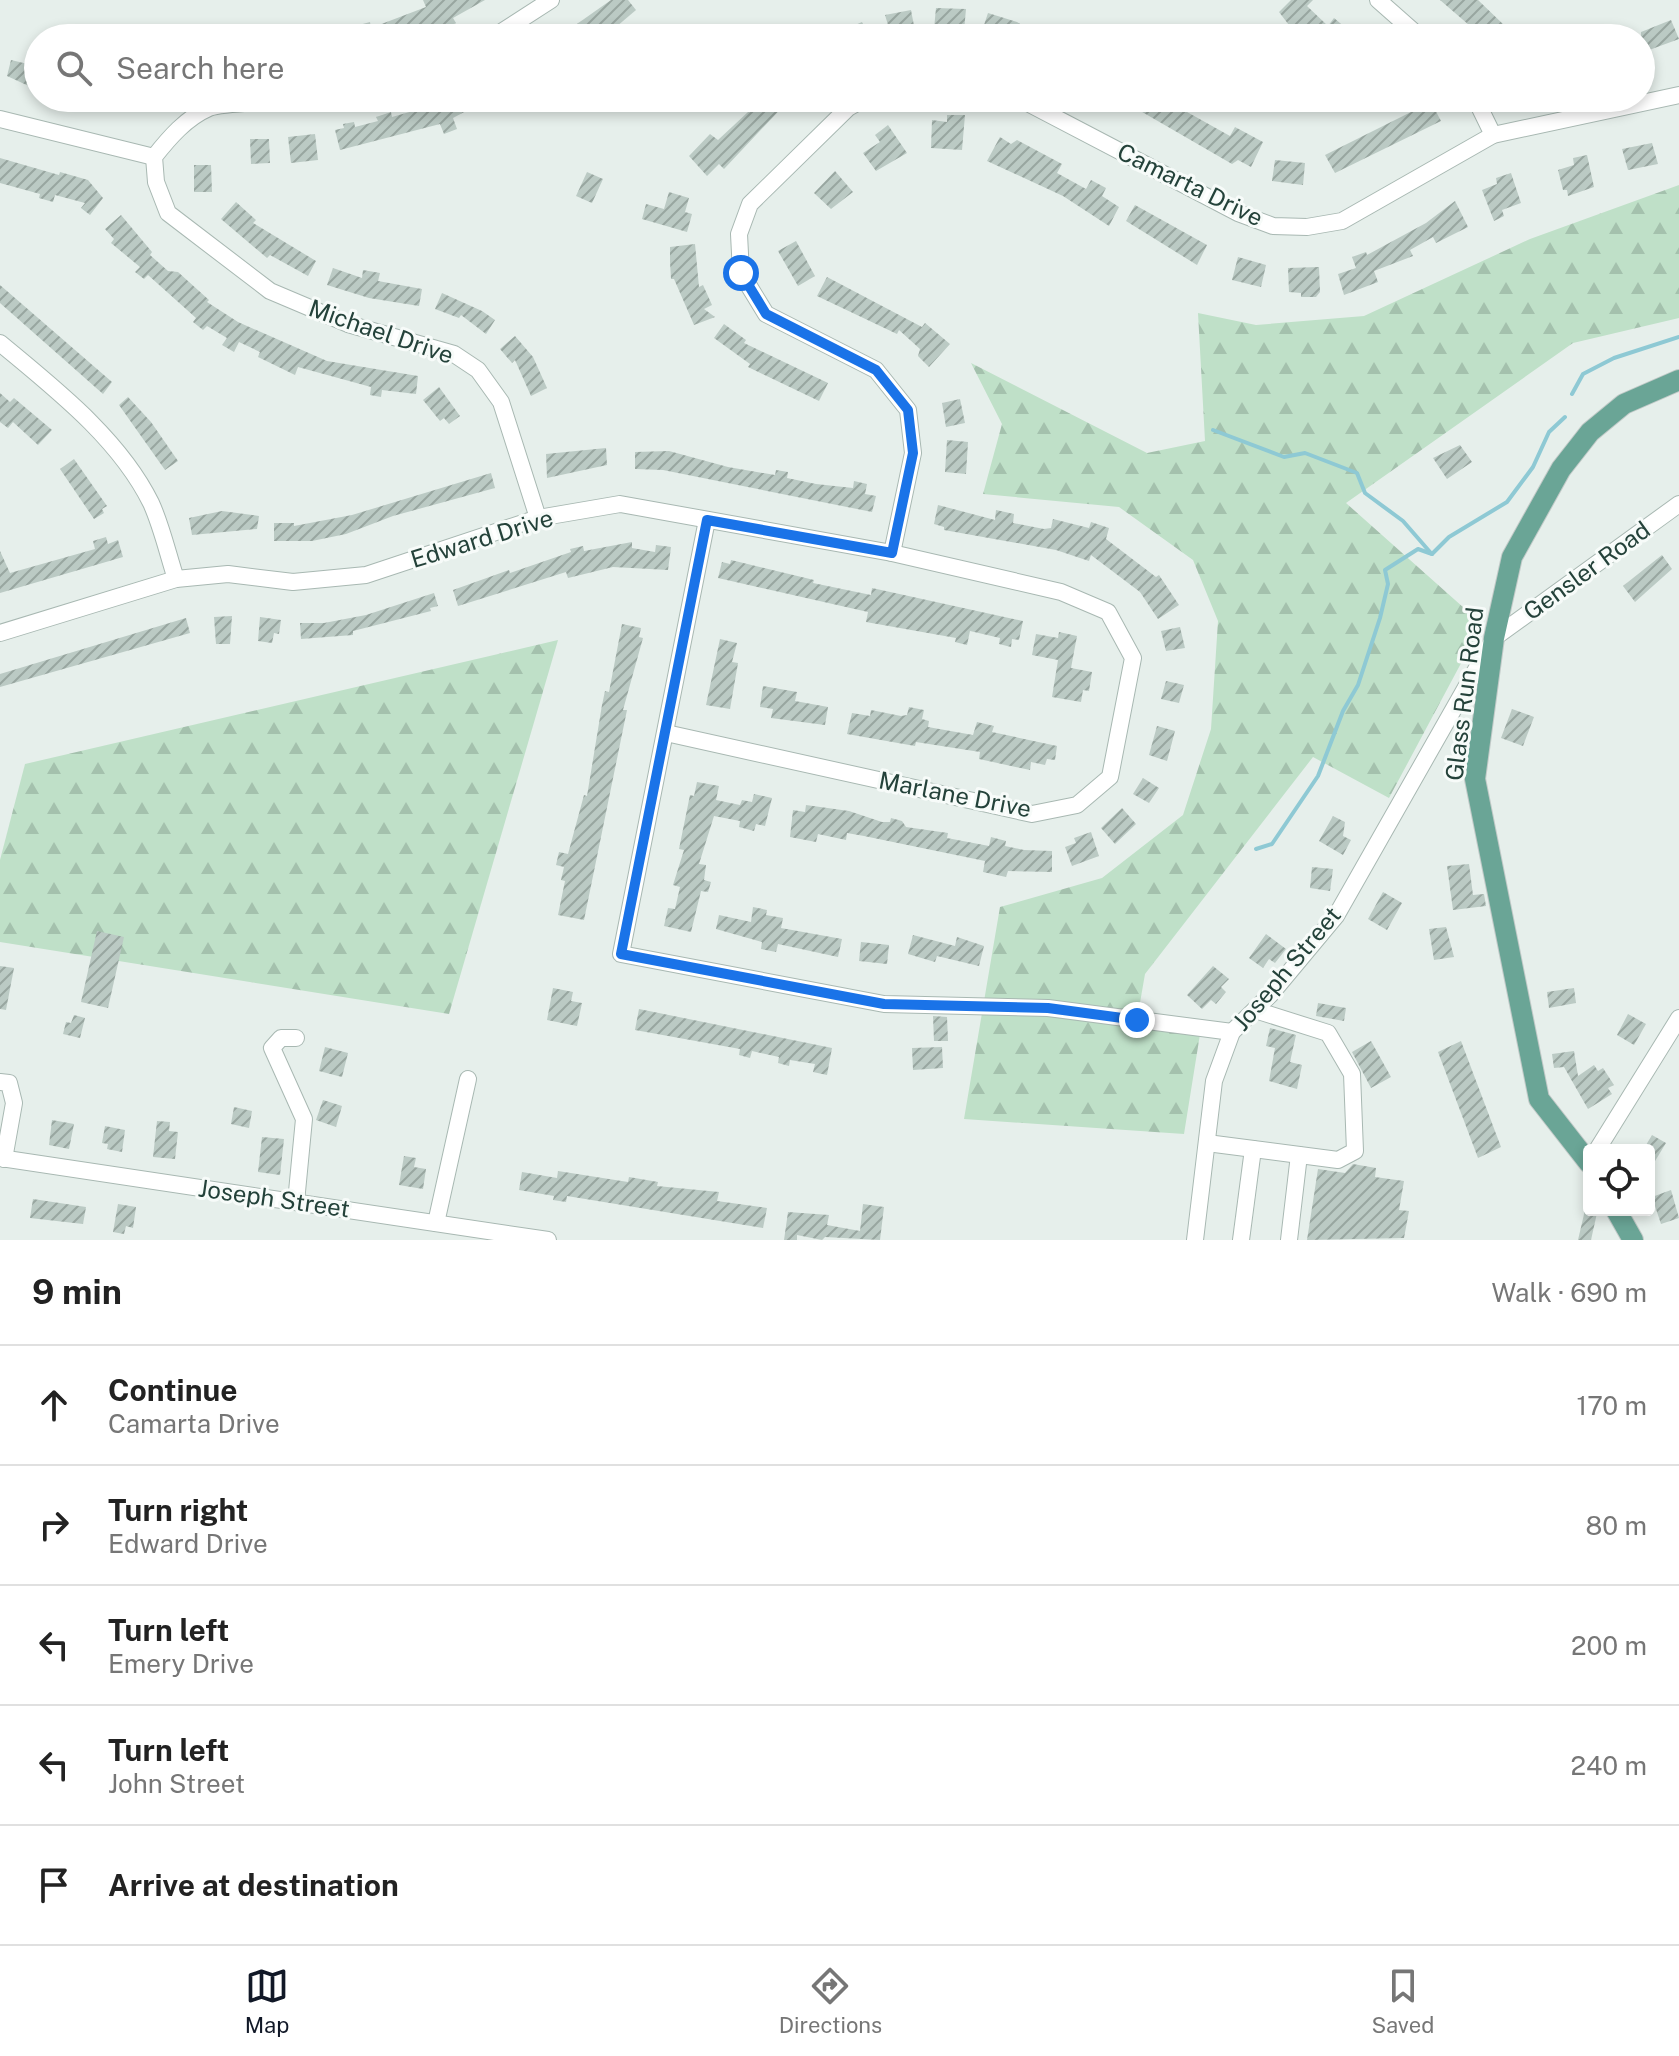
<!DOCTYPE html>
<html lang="en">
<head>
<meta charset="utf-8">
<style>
  :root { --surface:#fff; --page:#f2f2f2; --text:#222; --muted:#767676; --line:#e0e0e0; --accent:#111827 }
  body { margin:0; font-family:"Public Sans",sans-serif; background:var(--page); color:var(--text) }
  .controls { position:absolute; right:24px; bottom:24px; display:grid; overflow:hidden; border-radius:8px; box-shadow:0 4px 12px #0003 }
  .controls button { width:72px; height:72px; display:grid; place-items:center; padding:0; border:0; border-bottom:2px solid var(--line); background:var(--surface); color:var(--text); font:40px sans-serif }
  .stop { position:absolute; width:24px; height:24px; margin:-18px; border:6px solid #1a73e8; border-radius:50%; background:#fff }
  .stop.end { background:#1a73e8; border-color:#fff; box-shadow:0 2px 8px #0008 }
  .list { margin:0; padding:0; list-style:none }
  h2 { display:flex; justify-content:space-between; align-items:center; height:104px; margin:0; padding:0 32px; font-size:34px }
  h2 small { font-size:26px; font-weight:400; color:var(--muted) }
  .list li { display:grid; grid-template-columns:52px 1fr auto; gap:24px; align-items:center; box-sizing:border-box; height:120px; padding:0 32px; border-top:2px solid var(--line) }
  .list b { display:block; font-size:30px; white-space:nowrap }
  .list p { margin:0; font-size:26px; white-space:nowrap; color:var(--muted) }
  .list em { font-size:26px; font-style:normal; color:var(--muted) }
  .icon { flex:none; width:44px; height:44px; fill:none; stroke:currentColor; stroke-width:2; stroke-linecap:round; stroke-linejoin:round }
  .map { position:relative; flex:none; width:1679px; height:1240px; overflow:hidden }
  .search { position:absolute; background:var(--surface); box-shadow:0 4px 12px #0003; left:24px; right:24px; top:24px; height:88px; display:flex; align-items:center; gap:20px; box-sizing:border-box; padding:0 28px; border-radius:44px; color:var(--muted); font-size:30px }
  .sheet { height:704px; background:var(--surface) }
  nav { display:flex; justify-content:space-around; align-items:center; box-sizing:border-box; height:112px; border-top:2px solid var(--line); background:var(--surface); font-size:22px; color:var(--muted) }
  nav a { display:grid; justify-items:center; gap:4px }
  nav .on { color:var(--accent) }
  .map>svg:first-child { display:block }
  .forest { fill:url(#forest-firs) }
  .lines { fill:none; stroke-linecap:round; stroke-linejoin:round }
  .stream { stroke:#8ec9d4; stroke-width:4 }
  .building { fill:url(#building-hatch) }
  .minor-casing { stroke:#a8b8b2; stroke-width:18 }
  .major-casing { stroke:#c2cac8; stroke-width:22 }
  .minor { stroke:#fff; stroke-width:16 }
  .major { stroke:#6aa596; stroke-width:20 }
  .route { stroke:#1a73e8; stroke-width:10 }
  .labels { text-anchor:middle; stroke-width:6; stroke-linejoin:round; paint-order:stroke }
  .street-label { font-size:24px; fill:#24423a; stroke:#f7fbf9 }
</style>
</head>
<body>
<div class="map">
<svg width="1679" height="1240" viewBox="0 0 1679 1240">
  <defs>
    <pattern id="forest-firs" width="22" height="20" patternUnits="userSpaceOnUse" patternTransform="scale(2)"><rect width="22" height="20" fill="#bfe0c8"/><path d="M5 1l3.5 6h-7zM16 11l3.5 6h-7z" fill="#a4c1ad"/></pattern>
    <pattern id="building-hatch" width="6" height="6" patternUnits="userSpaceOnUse" patternTransform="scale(2)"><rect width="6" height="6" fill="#bbcac4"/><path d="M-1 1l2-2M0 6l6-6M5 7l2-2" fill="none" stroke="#98a6a0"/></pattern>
  </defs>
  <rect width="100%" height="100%" fill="#e6efeb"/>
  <g class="forest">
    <polygon points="1679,185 1679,318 1573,343 1346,503 1482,624 1389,798 1313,757 1145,974 1137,1020 1201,1028 1184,1134 964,1119 1000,907 1102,878 1183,815 1211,729 1218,621 1193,560 1119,507 983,494 1002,424 971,363 1147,453 1205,441 1198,313 1256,325 1364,316 1530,239"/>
    <polygon points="558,640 449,1014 0,942 0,860 25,764"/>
  </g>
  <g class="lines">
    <g class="stream">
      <polyline points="1572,394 1583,374 1614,358 1679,337"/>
      <polyline points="1213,430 1284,457 1305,453 1357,473 1365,493 1403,521 1430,552"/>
      <polyline points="1432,554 1449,537 1507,502 1533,467 1549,432 1565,417"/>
      <polyline points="1256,849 1272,844 1318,776 1343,711 1358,685 1380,618 1388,584 1385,570 1418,549 1432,554"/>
    </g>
  </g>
  <g class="building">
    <polygon points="423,0 485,0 453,18 456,23 443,30 440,24 412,38 347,38 361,32 359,25 370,22 371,28 426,7"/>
    <polygon points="611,0 628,0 636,10 603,38 572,38 567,31"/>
    <polygon points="1291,0 1313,0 1307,6 1328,26 1334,18 1358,38 1318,38 1320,35 1310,25 1303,33 1299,29 1295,33 1279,12"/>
    <polygon points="1440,0 1478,0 1505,26 1493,38 1484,38"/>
    <polygon points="936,8 966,9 964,31 934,29"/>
    <polygon points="911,10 915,31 891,35 885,15"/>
    <polygon points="988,13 1017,22 1042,38 995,38 981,34"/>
    <polygon points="1671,20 1679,39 1641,53 1641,32"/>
    <polygon points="862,22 870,38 826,38"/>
    <polygon points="11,60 36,66 31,87 7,76"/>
    <polygon points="430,98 490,98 453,118 457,129 444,134 440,124 340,150 335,130 344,128 343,124 354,122 355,127 378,121 376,117 391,112 392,117 413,111"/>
    <polygon points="763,98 791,98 724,169 719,164 707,176 689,156 710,134 718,140"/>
    <polygon points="1118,98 1162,98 1230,136 1235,127 1263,142 1251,167 1238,160 1232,164"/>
    <polygon points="1431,102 1441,121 1335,173 1325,155"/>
    <polygon points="947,115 965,115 962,150 931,148 932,120 947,122"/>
    <polygon points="888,125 907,153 876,171 863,153 880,142 875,135"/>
    <polygon points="315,134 318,160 291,163 288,137"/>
    <polygon points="1000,137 1011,144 1017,140 1062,164 1057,173 1086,189 1091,180 1106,188 1102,196 1119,207 1109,226 1063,196 987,161"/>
    <polygon points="250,139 269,139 270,163 251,164"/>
    <polygon points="1652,143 1658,164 1628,170 1622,149"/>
    <polygon points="1587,155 1594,187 1568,196 1567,190 1563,190 1558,170 1574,165 1573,158"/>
    <polygon points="0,158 59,175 60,172 88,180 103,198 90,215 81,208 85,203 55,195 53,202 39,198 40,194 0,183"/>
    <polygon points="1275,160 1305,163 1303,185 1272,181"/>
    <polygon points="194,165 211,165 212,192 194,192"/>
    <polygon points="835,171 853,192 831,209 814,193"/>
    <polygon points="587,172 603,179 592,203 576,196"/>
    <polygon points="1511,173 1521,203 1502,210 1504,216 1494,221 1482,190 1497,184 1496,178"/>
    <polygon points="669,192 689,198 685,212 692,214 687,232 642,219 646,204 664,209"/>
    <polygon points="1455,201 1468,227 1436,243 1433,237 1410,250 1413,256 1374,271 1378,282 1344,295 1338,274 1356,268 1352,257 1366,252 1367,255 1426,223"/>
    <polygon points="236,202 256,220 253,223 316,261 308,276 270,255 267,258 221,219"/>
    <polygon points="1135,205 1207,245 1197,265 1126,221"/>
    <polygon points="121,215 152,252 150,255 168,271 178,272 209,300 207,302 238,322 327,361 418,376 416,394 382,390 381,397 370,395 371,387 298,367 295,375 258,357 260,352 239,342 234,352 222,345 227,338 207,326 203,330 193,322 196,318 148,275 144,279 135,272 140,267 111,243 114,239 105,229"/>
    <polygon points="796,241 815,276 798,286 778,251"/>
    <polygon points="695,244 699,287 703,285 712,305 704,309 715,317 694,325 674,279 671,279 670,262 670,247"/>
    <polygon points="1238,257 1266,265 1261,287 1232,280"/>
    <polygon points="1319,267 1320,292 1316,297 1301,297 1301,293 1289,292 1288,268"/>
    <polygon points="333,268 362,278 363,270 380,273 378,281 422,289 419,306 369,298 327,285"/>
    <polygon points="827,277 922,327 925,323 950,344 929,367 918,356 920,349 899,330 897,334 817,296"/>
    <polygon points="0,285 112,382 103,394 0,303"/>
    <polygon points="442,293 482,311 495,320 486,334 461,315 459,318 435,309"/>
    <polygon points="724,324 746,340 744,343 828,383 819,401 748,367 750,364 714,338"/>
    <polygon points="515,336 533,357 547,388 531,396 515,360 512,363 500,349"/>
    <polygon points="439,387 460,416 449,424 444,418 440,421 423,400"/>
    <polygon points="0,393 10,402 14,398 52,430 38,445 13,422 8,428 0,422"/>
    <polygon points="128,397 151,422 178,461 165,470 119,405"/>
    <polygon points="960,399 965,423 946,427 942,403"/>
    <polygon points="947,440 968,442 966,474 945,472"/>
    <polygon points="1460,445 1472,462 1447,479 1433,458"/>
    <polygon points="606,448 607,465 547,478 546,454"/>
    <polygon points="669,451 728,467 775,475 776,470 788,472 787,478 816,484 853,488 854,481 867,484 865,494 876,496 872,512 663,470 635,469 635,452"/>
    <polygon points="74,459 107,506 102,509 104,513 94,519 60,469"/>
    <polygon points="491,473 495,488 393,516 346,534 312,541 274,541 274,523 294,523 294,526 352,515"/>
    <polygon points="938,505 995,520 996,510 1014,514 1013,523 1044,529 1051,528 1053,519 1089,528 1091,522 1109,528 1106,539 1156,577 1159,575 1179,605 1158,619 1140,592 1091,555 1089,561 1056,550 944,530 944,527 934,524"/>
    <polygon points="222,511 259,516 257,529 192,535 189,518"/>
    <polygon points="106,537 108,544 118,540 123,557 0,593 0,551 10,573 95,549 93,541"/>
    <polygon points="632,542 632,548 655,552 656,545 671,547 668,570 613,567 568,578 566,572 458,606 453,590 509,570 510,573 571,552 570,549 583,546 584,551"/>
    <polygon points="1662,555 1672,569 1635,602 1623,586"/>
    <polygon points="731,560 814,580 813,583 871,595 872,588 1023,621 1019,640 1012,639 1011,647 999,644 1000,638 970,631 967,645 955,642 956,638 866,622 868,612 718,578 722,562 730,564"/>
    <polygon points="434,593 438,606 430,608 431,611 353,631 353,635 301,639 300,623 324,623 366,615"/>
    <polygon points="232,616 230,644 216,644 214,617"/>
    <polygon points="260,617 281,620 279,634 274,633 272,643 258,641"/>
    <polygon points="186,618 190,633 0,687 0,674"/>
    <polygon points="622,624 641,628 639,637 643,638 623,710 627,710 584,920 558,915 565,881 561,880 564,867 556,865 559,852 568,854 584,795 587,796 602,705 605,691 609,692"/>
    <polygon points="1180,627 1185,648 1166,651 1161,631"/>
    <polygon points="1059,632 1077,636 1071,668 1092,672 1089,691 1083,690 1081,702 1052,697 1058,660 1032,655 1036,634 1058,638"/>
    <polygon points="720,639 737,643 732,662 738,663 730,709 706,705"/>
    <polygon points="1166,681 1184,685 1179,703 1161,699"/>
    <polygon points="763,686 797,692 795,701 828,707 825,725 771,718 773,709 760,707"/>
    <polygon points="909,707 924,710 922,719 929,721 928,727 973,735 977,722 994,726 992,732 1057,746 1055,760 1047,759 1045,765 1031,762 1030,770 979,759 980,752 916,742 915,746 847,734 852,713 870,716 871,710 901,716 907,715"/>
    <polygon points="1512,709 1534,717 1523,746 1501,738"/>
    <polygon points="1157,726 1175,731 1167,761 1149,755"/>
    <polygon points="1143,778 1159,788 1149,803 1133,794"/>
    <polygon points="697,782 719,786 716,800 740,805 742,800 752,802 754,794 772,798 765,826 756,824 754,831 739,827 740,821 714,816 699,864 706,865 704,880 711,882 708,892 701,891 691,932 664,926 668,908 675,909 680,887 673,885 684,850 679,849 690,795 694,796"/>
    <polygon points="806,805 849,811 882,822 890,822 891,818 902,821 906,827 948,833 947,838 989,846 991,837 1006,841 1005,846 1024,850 1052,851 1052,872 1008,871 1006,877 983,872 985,861 864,836 847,833 846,840 818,834 816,842 790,837 793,810 805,812"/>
    <polygon points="1122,808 1136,824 1115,844 1101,828"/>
    <polygon points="1333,816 1345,822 1343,836 1351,840 1343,855 1319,841"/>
    <polygon points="1091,832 1099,856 1072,866 1065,847 1076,843 1074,838"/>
    <polygon points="1469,864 1473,895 1484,894 1486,906 1453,910 1447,866"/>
    <polygon points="1312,867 1333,869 1330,891 1310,888"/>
    <polygon points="1383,892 1402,903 1387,930 1368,919"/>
    <polygon points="753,907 767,910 766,915 783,918 781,928 842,939 838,957 778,944 776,952 761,949 762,942 716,929 719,915 751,922"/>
    <polygon points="1446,927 1454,957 1434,960 1429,929"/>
    <polygon points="97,931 124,937 108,1008 81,1002"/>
    <polygon points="1266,934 1286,949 1275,963 1269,959 1263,968 1249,958"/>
    <polygon points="913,935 955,946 957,937 984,946 979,966 937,956 935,962 908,954"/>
    <polygon points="861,942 889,945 887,964 859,961"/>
    <polygon points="0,966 14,968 6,1010 0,1009"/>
    <polygon points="1213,966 1229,979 1221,987 1226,992 1216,1004 1211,1000 1202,1009 1187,995"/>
    <polygon points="553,988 573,992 571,1001 582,1003 577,1026 547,1020"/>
    <polygon points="1574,988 1576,1003 1549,1008 1547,992"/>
    <polygon points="1318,1003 1346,1008 1344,1021 1316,1016"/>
    <polygon points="639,1009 832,1048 827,1075 813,1072 815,1064 790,1060 789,1066 778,1063 779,1057 752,1051 750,1058 739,1055 740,1049 635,1030"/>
    <polygon points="1628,1014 1646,1024 1634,1045 1617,1035"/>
    <polygon points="74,1015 85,1018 80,1038 63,1034 66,1022 71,1023"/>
    <polygon points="933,1016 947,1017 948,1041 934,1041"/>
    <polygon points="1270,1028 1296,1035 1290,1062 1302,1065 1297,1089 1269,1081 1275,1048 1266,1046"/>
    <polygon points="1371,1041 1391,1077 1371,1088 1352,1052"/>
    <polygon points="1461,1041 1501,1147 1478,1158 1438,1052"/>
    <polygon points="325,1047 348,1053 342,1077 319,1071"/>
    <polygon points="942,1047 943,1068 913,1070 912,1048"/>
    <polygon points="1574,1051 1578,1076 1594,1065 1598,1071 1603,1068 1614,1085 1608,1088 1612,1094 1588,1109 1564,1067 1554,1068 1552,1054"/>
    <polygon points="323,1100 342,1106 336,1127 316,1120"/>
    <polygon points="234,1107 252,1111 249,1128 231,1124"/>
    <polygon points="52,1120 74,1124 69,1149 49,1145"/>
    <polygon points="157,1121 170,1122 169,1131 178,1132 175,1159 153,1157"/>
    <polygon points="105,1126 125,1130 122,1152 107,1149 108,1144 102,1143"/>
    <polygon points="1652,1135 1666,1143 1649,1171 1649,1150 1643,1150"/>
    <polygon points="262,1137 284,1139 280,1175 258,1172"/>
    <polygon points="404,1156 416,1158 414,1167 426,1169 423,1189 399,1185"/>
    <polygon points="1353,1164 1376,1168 1375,1177 1404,1181 1399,1210 1409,1211 1404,1238 1307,1240 1318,1169 1345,1173"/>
    <polygon points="558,1171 628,1182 629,1177 658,1182 657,1186 719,1192 717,1201 767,1208 763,1228 567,1196 566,1202 553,1200 554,1196 519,1190 522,1172 557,1178"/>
    <polygon points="1671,1190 1679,1218 1661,1224 1652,1197"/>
    <polygon points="33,1199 86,1207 83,1224 30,1218"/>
    <polygon points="118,1204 136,1207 133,1228 126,1226 124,1234 113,1232"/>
    <polygon points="863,1204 884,1207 880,1240 825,1237 822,1240 797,1235 797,1240 784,1240 788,1212 829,1215 827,1225 860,1231"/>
    <polygon points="1585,1210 1597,1213 1591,1240 1578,1240"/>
  </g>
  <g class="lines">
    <defs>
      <g id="minor">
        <polyline points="1378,0 1421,38"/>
        <polyline points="492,38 551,0"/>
        <path d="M334,98C309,101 225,101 209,108C186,118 169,138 154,157L156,182L168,213L270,291L348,324L454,354L478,370L501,402L538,518"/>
        <polyline points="866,98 848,108 750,204 739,234 741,273 766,314 876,370 908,410 913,453 892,553"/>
        <polyline points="1018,98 1238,213 1273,226 1307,227 1342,221 1493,135 1679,95"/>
        <polyline points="1475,98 1493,135"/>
        <polyline points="0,119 154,157"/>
        <path d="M0,343C54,388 119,438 151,503C162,527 168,555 176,579"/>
        <polyline points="707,520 621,954 884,1004 1048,1008 1232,1032"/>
        <polyline points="0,633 176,579 228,574 293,582 366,575 538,518 620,504 892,553 1061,592 1108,612 1133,658 1110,777 1077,805 1032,814 666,733"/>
        <polyline points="0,1082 9,1083 14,1103 4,1159"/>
        <polyline points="1207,1143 1338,1160 1355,1151 1352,1074 1328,1033 1255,1010"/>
        <polyline points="1597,1150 1679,1018"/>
        <polyline points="0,1158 548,1240"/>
        <polyline points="296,1202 304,1119 272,1048 281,1038 296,1038"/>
        <polyline points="436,1223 468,1079"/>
        <polyline points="1195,1240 1214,1081 1232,1032 1271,994 1336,916 1494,638 1679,504"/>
        <polyline points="1241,1240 1253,1149"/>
        <polyline points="1289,1240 1299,1155"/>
      </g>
      <g id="major">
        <polyline points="1589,1163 1539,1099 1475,779 1494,638 1512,557 1561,469 1590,432 1624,404 1679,380"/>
        <polyline points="1616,1210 1633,1240"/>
      </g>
    </defs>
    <use href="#minor" class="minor-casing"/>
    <use href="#major" class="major-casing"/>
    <use href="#minor" class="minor"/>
    <use href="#major" class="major"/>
  </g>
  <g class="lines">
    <polyline class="route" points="741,273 766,314 876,370 908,410 913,453 892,553 707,520 621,954 884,1004 1048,1008 1137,1020"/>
  </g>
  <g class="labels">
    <g class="street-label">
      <text transform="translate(1190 185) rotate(26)" y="8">Camarta Drive</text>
      <text transform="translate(381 332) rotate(19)" y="8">Michael Drive</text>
      <text transform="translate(482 539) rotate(-17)" y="8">Edward Drive</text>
      <text transform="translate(1587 571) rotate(-36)" y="8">Gensler Road</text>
      <text transform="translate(1465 694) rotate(-83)" y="8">Glass Run Road</text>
      <text transform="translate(955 795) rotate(11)" y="8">Marlane Drive</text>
      <text transform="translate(1287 969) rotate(-50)" y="8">Joseph Street</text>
      <text transform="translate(274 1199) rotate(8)" y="8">Joseph Street</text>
    </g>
  </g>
</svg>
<div class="controls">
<button><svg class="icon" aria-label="locate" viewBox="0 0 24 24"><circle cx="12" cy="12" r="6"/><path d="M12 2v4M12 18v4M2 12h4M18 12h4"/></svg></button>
</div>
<div class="stop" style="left:741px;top:273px"></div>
<div class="stop end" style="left:1137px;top:1020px"></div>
<div class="search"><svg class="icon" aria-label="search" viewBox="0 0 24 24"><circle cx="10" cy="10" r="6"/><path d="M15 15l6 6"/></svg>Search here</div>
</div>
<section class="sheet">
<h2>9 min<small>Walk · 690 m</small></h2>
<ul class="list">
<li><svg class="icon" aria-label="ahead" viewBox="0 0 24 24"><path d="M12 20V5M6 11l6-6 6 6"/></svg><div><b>Continue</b><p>Camarta Drive</p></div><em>170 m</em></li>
<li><svg class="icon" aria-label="right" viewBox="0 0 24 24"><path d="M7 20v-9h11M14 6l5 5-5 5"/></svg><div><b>Turn right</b><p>Edward Drive</p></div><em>80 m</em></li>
<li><svg class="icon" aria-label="left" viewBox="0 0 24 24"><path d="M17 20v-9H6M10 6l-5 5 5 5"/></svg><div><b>Turn left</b><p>Emery Drive</p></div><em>200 m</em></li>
<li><svg class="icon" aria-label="left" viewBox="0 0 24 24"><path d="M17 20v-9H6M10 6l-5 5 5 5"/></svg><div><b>Turn left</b><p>John Street</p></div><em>240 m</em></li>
<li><svg class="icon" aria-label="arrive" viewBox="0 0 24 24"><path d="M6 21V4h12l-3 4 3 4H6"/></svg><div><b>Arrive at destination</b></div></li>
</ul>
</section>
<nav>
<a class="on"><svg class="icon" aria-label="map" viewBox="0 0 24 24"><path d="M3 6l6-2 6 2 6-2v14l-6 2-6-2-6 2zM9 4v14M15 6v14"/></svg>Map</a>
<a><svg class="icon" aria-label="directions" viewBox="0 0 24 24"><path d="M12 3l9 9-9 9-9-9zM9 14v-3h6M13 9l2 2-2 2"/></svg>Directions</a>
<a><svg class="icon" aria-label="saved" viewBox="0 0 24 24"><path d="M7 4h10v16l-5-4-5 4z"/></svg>Saved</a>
</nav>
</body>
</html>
